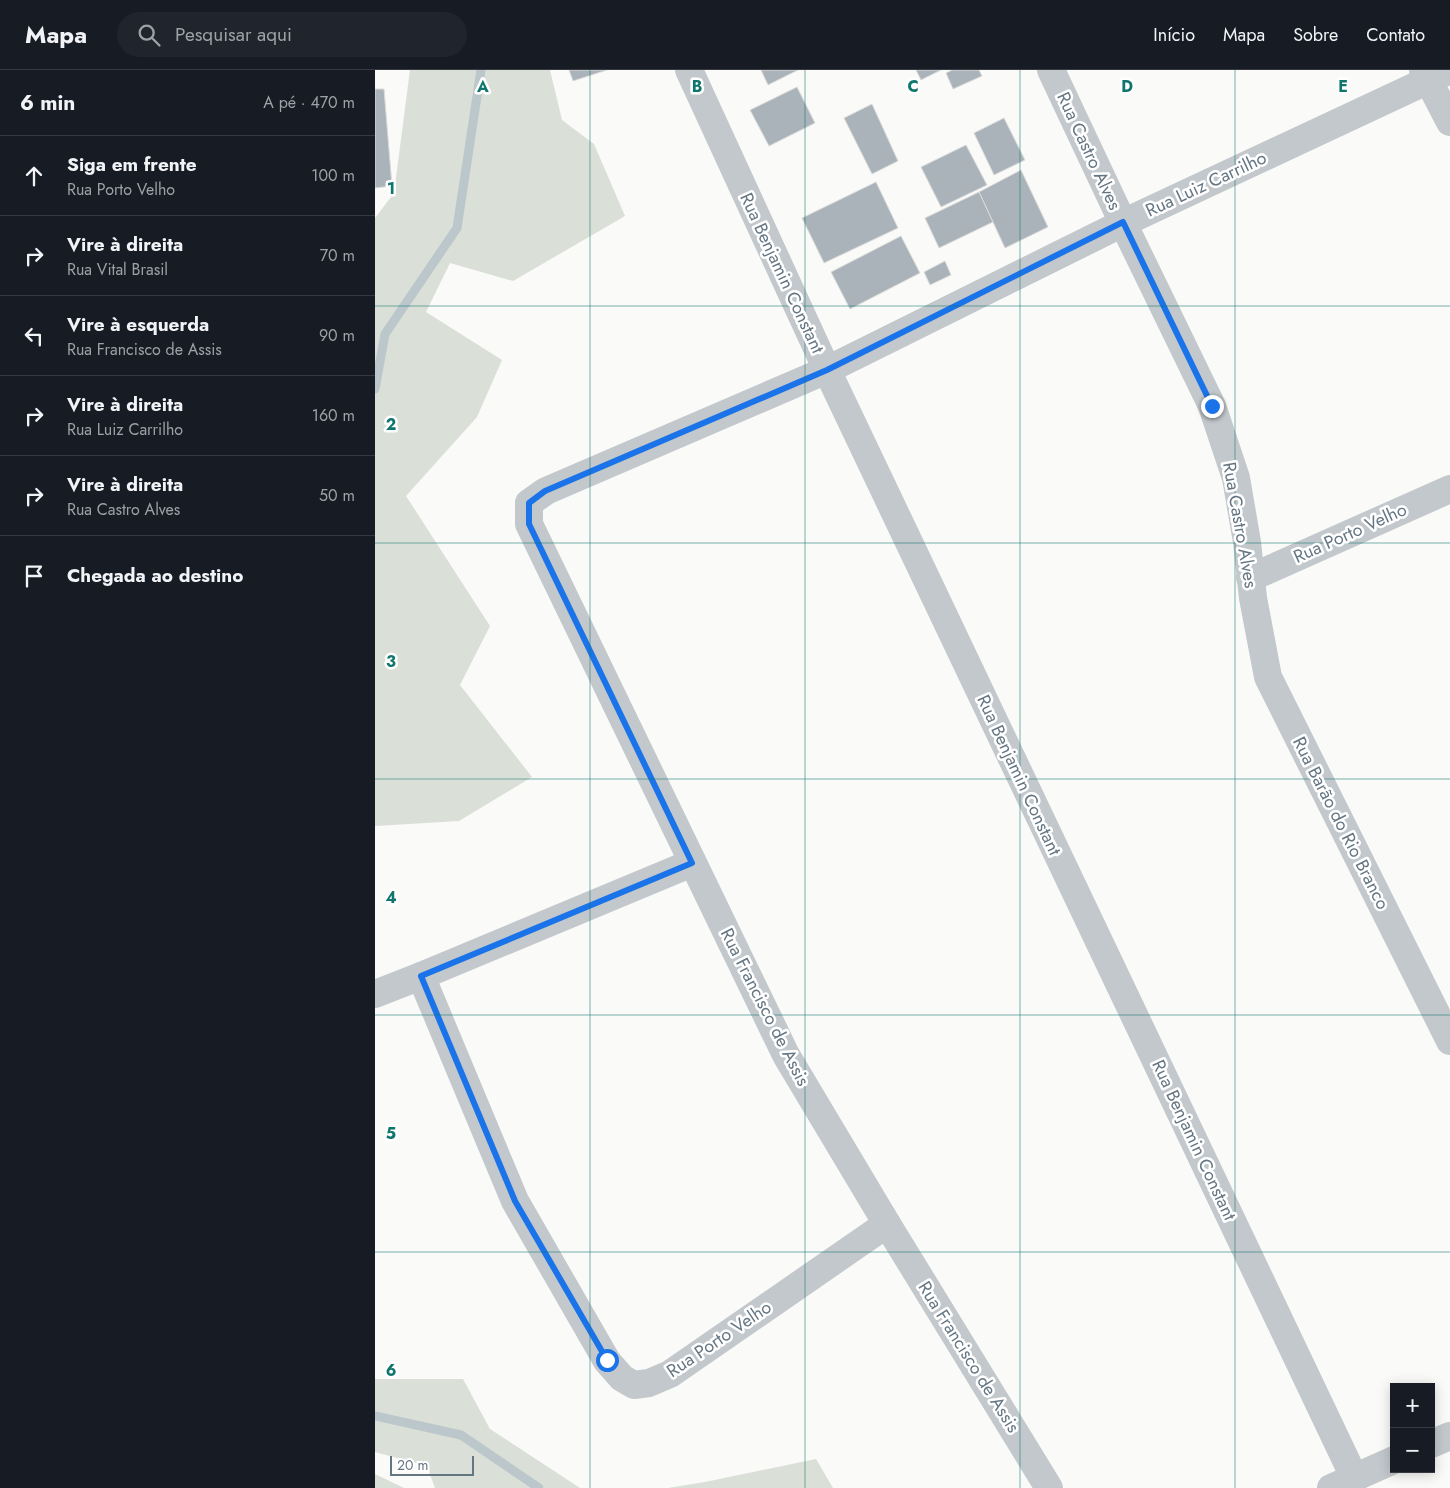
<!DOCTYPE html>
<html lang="pt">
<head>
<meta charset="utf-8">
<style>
  :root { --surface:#171b24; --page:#20242c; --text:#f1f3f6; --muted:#9ea1a6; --line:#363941 }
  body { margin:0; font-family:Jost,sans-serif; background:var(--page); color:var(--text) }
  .controls { position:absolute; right:15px; bottom:15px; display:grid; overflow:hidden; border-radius:0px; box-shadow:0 2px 12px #0003 }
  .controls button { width:45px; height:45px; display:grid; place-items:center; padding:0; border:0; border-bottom:1px solid var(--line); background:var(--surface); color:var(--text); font:25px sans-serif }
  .scale { position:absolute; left:15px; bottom:12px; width:84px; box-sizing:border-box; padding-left:5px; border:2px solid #657683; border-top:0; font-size:14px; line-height:18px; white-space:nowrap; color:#657683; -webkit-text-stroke:4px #fff; paint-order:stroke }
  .stop { position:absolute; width:15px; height:15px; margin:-11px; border:4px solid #1a73e8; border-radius:50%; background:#fff }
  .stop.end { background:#1a73e8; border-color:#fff; box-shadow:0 1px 5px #0008 }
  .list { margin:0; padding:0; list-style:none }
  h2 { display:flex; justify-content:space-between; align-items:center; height:65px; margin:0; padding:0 20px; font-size:21px }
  h2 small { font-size:16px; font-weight:400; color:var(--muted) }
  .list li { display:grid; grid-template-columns:32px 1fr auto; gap:15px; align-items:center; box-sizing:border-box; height:80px; padding:0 20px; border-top:1px solid var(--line) }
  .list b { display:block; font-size:19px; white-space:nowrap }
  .list p { margin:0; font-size:16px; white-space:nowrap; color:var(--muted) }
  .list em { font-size:16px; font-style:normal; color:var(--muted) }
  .icon { flex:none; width:28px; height:28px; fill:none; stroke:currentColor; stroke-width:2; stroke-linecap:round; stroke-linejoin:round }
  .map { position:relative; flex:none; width:1075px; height:1418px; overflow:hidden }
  header { display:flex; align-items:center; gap:30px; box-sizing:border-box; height:70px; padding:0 25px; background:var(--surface); border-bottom:1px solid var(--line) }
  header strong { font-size:24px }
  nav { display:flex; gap:28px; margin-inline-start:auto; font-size:18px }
  .search { width:350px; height:45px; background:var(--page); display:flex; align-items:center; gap:12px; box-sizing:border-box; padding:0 18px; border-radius:28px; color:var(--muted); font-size:19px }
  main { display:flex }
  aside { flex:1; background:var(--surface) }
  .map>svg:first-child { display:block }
  .green { fill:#dadfd7 }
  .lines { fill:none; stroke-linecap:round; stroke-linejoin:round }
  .stream { stroke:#bbc7cb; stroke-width:9 }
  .building { fill:#aab3b9; stroke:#dcdcda }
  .street { stroke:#c3c8cc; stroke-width:28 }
  .route { stroke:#1a73e8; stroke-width:6 }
  .grid { fill:none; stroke:#0f766e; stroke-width:1; stroke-opacity:0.55 }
  .labels { text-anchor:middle; stroke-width:5; stroke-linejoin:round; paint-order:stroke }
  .street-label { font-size:18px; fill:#657683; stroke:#fff }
  .grid-label { font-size:16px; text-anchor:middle; font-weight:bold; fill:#0f766e; stroke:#fff; stroke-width:5; stroke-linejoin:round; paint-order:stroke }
</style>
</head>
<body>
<header>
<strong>Mapa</strong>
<div class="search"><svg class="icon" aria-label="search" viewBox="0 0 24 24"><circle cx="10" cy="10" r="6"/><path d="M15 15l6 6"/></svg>Pesquisar aqui</div>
<nav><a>Início</a><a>Mapa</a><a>Sobre</a><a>Contato</a></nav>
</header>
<main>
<aside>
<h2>6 min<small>A pé · 470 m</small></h2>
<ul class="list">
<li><svg class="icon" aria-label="ahead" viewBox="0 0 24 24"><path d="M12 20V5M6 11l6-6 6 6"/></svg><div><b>Siga em frente</b><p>Rua Porto Velho</p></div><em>100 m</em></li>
<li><svg class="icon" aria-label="right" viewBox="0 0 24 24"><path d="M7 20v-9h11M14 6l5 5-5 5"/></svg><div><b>Vire à direita</b><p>Rua Vital Brasil</p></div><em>70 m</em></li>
<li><svg class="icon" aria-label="left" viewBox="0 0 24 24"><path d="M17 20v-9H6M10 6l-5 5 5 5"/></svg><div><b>Vire à esquerda</b><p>Rua Francisco de Assis</p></div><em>90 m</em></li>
<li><svg class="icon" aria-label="right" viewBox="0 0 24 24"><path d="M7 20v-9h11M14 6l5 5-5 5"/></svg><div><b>Vire à direita</b><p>Rua Luiz Carrilho</p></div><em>160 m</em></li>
<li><svg class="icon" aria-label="right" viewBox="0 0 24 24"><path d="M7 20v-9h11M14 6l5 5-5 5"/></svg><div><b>Vire à direita</b><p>Rua Castro Alves</p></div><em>50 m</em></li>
<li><svg class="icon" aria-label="arrive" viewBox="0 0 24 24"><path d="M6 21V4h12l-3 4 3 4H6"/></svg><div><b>Chegada ao destino</b></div></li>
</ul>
</aside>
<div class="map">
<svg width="1075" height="1418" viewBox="0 0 1075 1418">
  <rect width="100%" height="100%" fill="#fafaf8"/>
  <g class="green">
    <polygon points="35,0 175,0 187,50 219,74 250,146 138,211 75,193 51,242 127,290 102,347 31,426 115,556 85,615 157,707 84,751 0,756 0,148 19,123"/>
    <polygon points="0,1309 88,1309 115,1359 205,1418 60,1418 52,1396 0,1382"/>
    <polygon points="441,1389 458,1418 293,1418 330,1412"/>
    <polygon points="0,1404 29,1418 0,1418"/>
  </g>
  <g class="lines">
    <g class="stream">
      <polyline points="0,319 10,264 82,158 106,0"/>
      <polyline points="0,1346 86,1365 164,1418"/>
    </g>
  </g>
  <g class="building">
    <polygon points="194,0 232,0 198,11"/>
    <polygon points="386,0 423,0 393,15"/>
    <polygon points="541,0 566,0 546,10"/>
    <polygon points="577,0 604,0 607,6 578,19 571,3"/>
    <polygon points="422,17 440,53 394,76 375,40"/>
    <polygon points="0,19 9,19 17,116 0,118"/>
    <polygon points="497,34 523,91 497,104 469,48"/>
    <polygon points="629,48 650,90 619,105 599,63"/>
    <polygon points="591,75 612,115 566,137 546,97"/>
    <polygon points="646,100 673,157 630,178 604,122"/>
    <polygon points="501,112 523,158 449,193 427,148"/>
    <polygon points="604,122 618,152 564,178 550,148"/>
    <polygon points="526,166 545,203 475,239 456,202"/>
    <polygon points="570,191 576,205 555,215 549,202"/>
  </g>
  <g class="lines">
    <g class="street">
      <polyline points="314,0 452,300 979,1407"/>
      <polyline points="676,0 748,153 837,336 861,408 872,472 878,528 893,607 1075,971"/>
      <polyline points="1048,0 1075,52"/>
      <polyline points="875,508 1075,419"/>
      <polyline points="46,906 140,1131 232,1291 247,1308 259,1315 274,1313 295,1304 512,1154"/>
      <polyline points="0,924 46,906 317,793"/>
      <polyline points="1056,1374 1075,1366"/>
      <polyline points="674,1418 512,1154 411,985 154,454 154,433 171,421 452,300 748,153 1075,0"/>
      <polyline points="956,1418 1019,1390"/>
    </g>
  </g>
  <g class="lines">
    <polyline class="route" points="232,1290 140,1131 46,906 317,793 154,454 154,433 170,421 452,300 748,152 837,336"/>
  </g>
  <path class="grid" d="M215,0V1418M430,0V1418M645,0V1418M860,0V1418M0,236H1075M0,473H1075M0,709H1075M0,945H1075M0,1182H1075"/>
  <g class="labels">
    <g class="street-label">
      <text transform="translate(714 81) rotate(65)" y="6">Rua Castro Alves</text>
      <text transform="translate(831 114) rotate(-25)" y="6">Rua Luiz Carrilho</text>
      <text transform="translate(407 203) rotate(65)" y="6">Rua Benjamin Constant</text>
      <text transform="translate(865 455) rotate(80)" y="6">Rua Castro Alves</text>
      <text transform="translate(975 463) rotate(-24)" y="6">Rua Porto Velho</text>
      <text transform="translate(644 705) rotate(65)" y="6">Rua Benjamin Constant</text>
      <text transform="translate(966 753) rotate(63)" y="6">Rua Barão do Rio Branco</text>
      <text transform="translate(390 937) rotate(63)" y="6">Rua Francisco de Assis</text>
      <text transform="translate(819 1070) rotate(65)" y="6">Rua Benjamin Constant</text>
      <text transform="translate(344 1269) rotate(-34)" y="6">Rua Porto Velho</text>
      <text transform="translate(594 1287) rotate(58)" y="6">Rua Francisco de Assis</text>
    </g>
  </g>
  <g class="grid-label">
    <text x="108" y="22">A</text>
    <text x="322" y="22">B</text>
    <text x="538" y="22">C</text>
    <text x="752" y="22">D</text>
    <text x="968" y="22">E</text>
    <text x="16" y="124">1</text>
    <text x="16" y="360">2</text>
    <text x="16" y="597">3</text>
    <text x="16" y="833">4</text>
    <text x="16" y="1069">5</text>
    <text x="16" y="1306">6</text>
  </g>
</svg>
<div class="controls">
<button>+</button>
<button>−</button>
</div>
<div class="scale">20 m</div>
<div class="stop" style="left:232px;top:1290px"></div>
<div class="stop end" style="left:837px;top:336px"></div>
</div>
</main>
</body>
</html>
